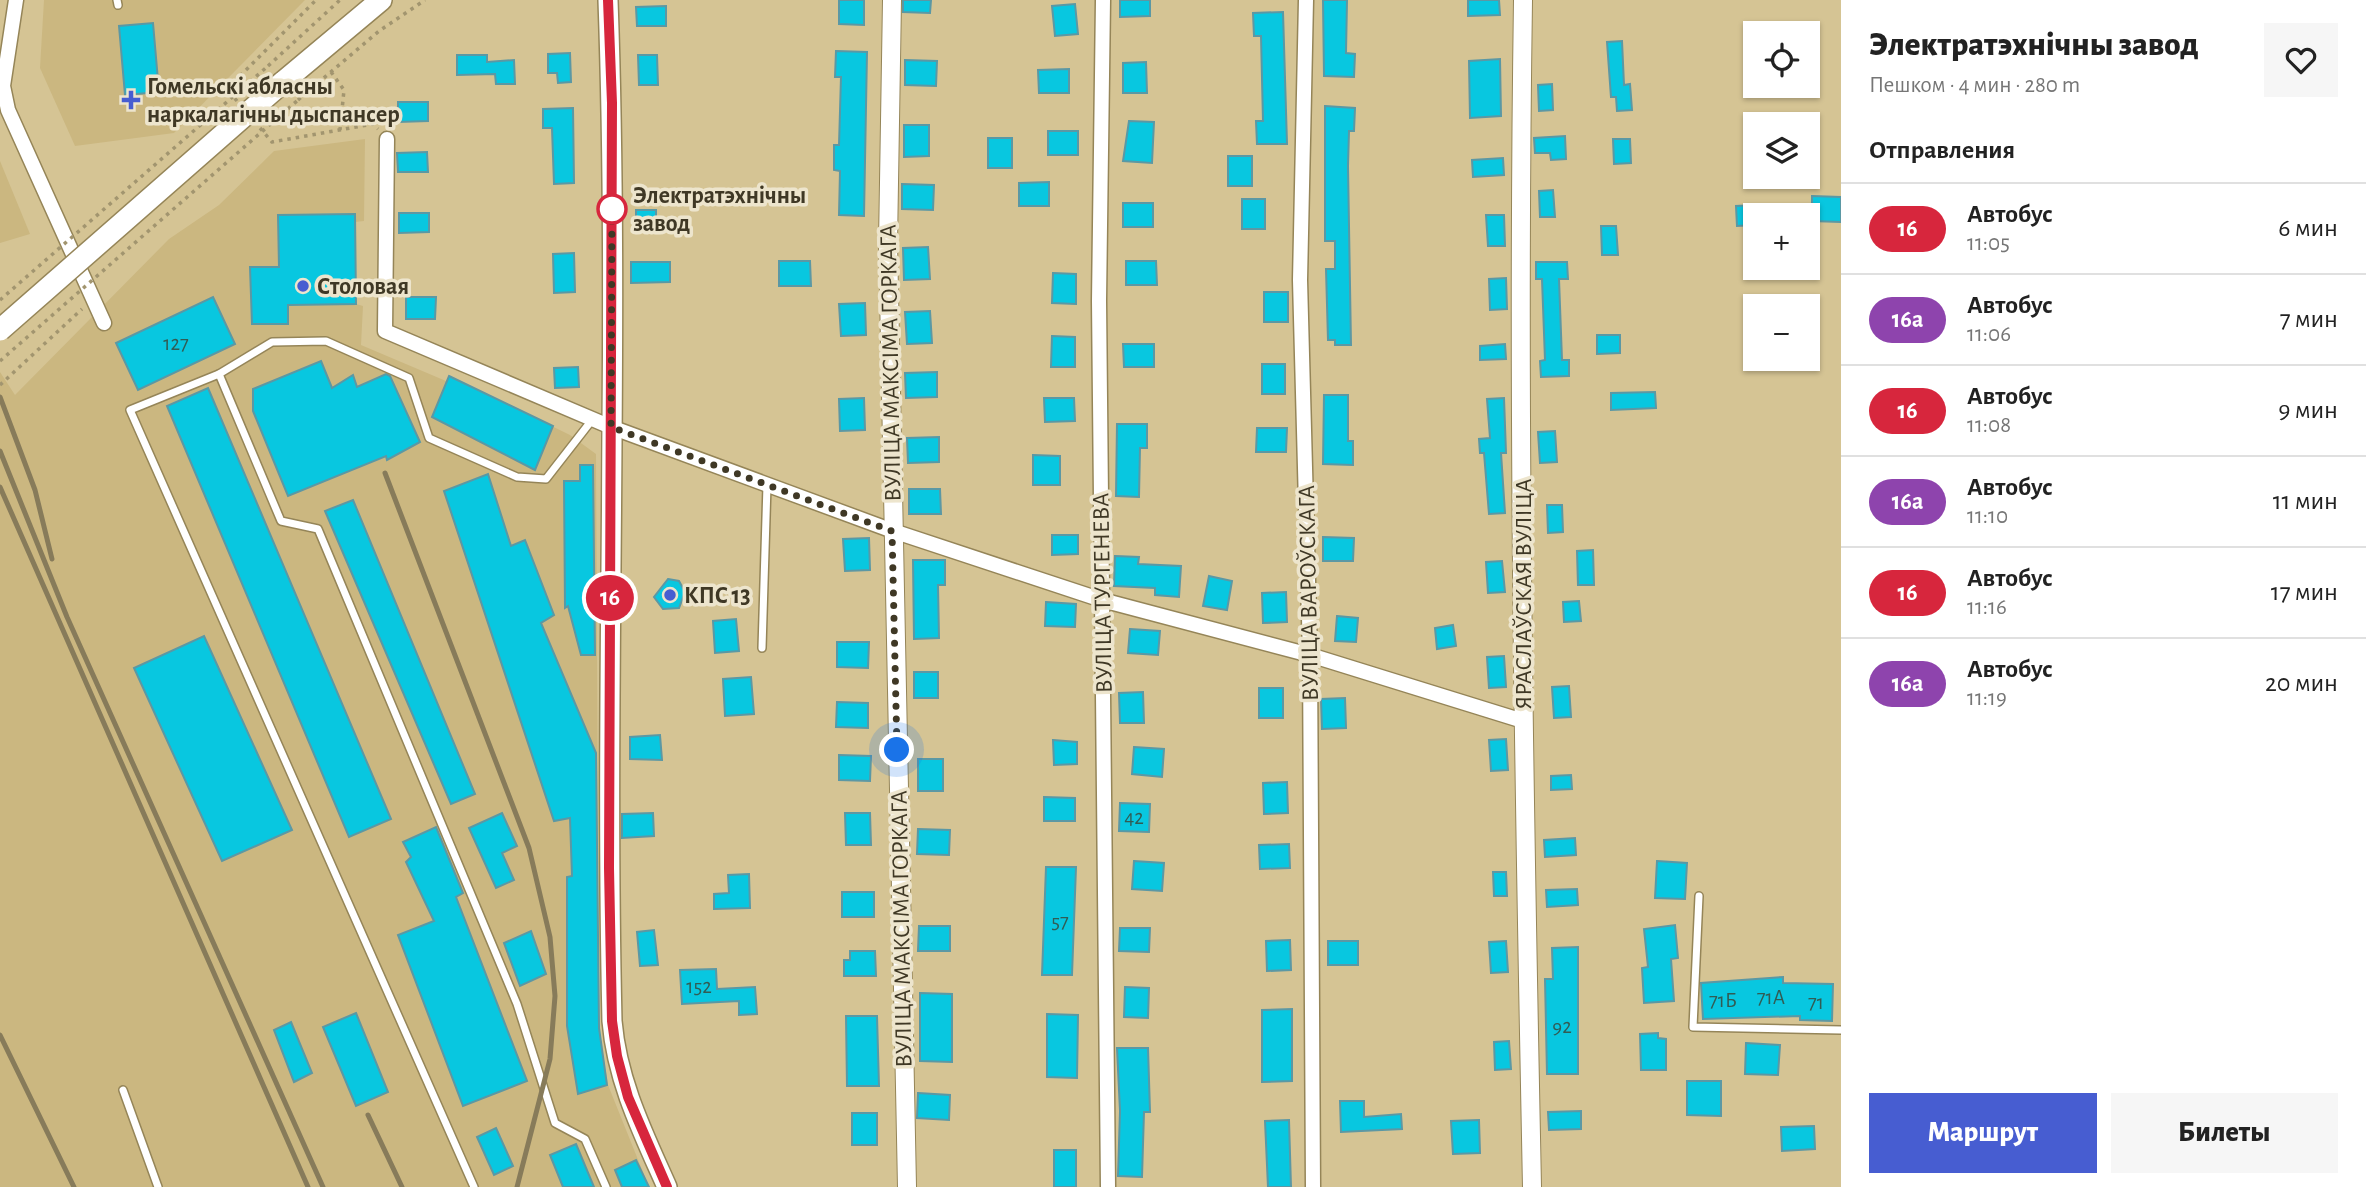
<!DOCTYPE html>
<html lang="ru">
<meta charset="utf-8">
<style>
:root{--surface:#fff;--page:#f6f6f6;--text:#222;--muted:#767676;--line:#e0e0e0;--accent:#475dd1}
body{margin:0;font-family:"Alegreya Sans",sans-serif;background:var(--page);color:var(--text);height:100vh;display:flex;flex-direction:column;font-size:26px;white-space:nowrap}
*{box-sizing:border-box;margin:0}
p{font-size:23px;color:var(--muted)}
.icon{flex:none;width:38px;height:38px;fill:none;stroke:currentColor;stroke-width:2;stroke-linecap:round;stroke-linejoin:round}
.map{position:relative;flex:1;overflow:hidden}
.sheet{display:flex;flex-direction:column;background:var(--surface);width:525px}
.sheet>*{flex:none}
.badge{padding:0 14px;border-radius:23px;font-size:24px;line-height:46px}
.controls{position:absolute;left:1743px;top:21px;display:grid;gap:14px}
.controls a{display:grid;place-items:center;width:77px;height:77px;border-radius:0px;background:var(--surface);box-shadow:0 2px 5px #0004;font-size:35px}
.you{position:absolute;width:35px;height:35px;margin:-18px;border:5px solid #fff;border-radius:50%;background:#1a73e8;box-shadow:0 0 0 10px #1a73e833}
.map>.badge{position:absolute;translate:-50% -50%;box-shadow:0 0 0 4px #fff}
h2{padding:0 28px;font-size:26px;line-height:63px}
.round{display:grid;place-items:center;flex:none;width:74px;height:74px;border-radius:0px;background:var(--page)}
.head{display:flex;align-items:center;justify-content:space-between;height:119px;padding:0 28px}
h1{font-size:33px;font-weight:800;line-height:52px}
.button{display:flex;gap:14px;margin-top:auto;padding:14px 28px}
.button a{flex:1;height:80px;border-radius:0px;background:var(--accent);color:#fff;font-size:28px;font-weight:800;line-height:80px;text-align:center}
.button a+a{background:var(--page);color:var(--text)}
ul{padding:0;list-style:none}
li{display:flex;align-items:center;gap:21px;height:91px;padding:0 28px;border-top:2px solid var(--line)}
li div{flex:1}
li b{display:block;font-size:26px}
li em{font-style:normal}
li .badge{min-width:77px;font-weight:700;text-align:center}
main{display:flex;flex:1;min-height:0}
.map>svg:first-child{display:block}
.built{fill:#cbb780}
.building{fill:#08c7e0;stroke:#5b98a4;stroke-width:2}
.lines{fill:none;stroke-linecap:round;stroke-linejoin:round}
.service-casing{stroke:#958558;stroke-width:10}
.minor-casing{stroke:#958558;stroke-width:17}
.tertiary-casing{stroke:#958558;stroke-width:20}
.secondary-casing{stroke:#958558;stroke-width:22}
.primary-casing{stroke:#958558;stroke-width:24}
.path{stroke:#a2956f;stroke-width:3.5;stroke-dasharray:3.5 5;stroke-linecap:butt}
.service{stroke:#fff;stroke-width:7}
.minor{stroke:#fff;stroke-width:14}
.tertiary{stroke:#fff;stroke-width:18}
.secondary{stroke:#fff;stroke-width:19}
.primary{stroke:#fff;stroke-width:21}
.rail{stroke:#877b5a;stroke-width:5}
.primary-bridge-casing{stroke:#958558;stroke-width:24;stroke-linecap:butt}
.path-bridge{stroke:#a2956f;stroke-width:3.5;stroke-dasharray:3.5 5;stroke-linecap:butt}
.primary-bridge{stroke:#fff;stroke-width:21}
.line-casing{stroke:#fff;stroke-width:16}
.line{stroke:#d7263d;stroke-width:10}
.walk{stroke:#3f3825;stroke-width:7;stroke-dasharray:0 12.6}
.poi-dot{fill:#475dd1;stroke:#ede5cd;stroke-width:2.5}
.stop-dot{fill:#fff;stroke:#d7263d;stroke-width:3.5}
.labels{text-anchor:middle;stroke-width:7;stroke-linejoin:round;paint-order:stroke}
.number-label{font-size:21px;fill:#315c54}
.poi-label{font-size:24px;font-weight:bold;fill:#3f3825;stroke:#ede5cd;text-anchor:start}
.stop-label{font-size:24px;font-weight:bold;fill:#3f3825;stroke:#ede5cd;text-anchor:start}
.street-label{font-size:24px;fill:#3f3825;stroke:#ede5cd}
</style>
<main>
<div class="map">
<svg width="1841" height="1187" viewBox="0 0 1841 1187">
<rect width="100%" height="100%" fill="#d5c494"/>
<!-- built -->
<g class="built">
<path d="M44 0H305L174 133 75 146 40 68Z"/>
<path d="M365 139 364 221 355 222 356 304 363 306 361 345 446 381 449 376 570 435 596 454 599 1028 608 1085 649 1187H0V372L15 395 169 239 219 205 274 151Z"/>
<path d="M0 161 30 234 0 243Z"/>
</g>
<!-- building -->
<g class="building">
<path d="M839 0H864V25L839 24Z"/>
<path d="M903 0H931L930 13 903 12Z"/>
<path d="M1120 0H1150V16L1120 17Z"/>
<path d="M1323 0H1347L1346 53 1355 54 1354 77 1324 76Z"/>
<path d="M1468 0H1499L1500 15 1468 16Z"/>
<path d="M1075 4 1078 34 1055 36 1052 6Z"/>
<path d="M666 6V26H637L636 7Z"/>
<path d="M1283 12 1287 144H1257L1256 121H1263L1261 36H1254L1253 13Z"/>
<path d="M153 23 159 92 125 95 119 26Z"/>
<path d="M1622 41 1624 85 1630 84 1632 110 1617 111 1616 97H1611L1607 42Z"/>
<path d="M836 51 867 52 864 216 839 215 840 171 834 170V145H839L841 77H835Z"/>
<path d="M570 53 571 82 558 83 557 73H548V54Z"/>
<path d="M457 55H487V62L514 60 515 84H496L495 74 457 75Z"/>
<path d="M638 55H657L658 85H639Z"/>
<path d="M1500 59 1501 116 1470 118 1469 61Z"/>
<path d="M905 60 937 61 936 86 905 85Z"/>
<path d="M1146 62 1147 93H1123V63Z"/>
<path d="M1069 69V93H1039L1038 70Z"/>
<path d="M1552 84 1553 110 1539 111 1538 85Z"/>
<path d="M398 102H428V121L398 122Z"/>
<path d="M1325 106 1355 108 1354 131H1349L1348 166 1351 345H1335V340H1328L1326 269H1335V241H1325Z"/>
<path d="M573 108 574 183 554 184 552 128H543V109Z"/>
<path d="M1129 121 1154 122 1152 163 1123 161Z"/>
<path d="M904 125H929V156L904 157Z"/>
<rect x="1048" y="131" width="30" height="24"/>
<path d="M1565 136 1566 159 1551 160 1550 153H1535L1534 138Z"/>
<rect x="988" y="138" width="24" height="30"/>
<path d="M1613 139H1630L1631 163 1614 164Z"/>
<path d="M427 152 428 172H398L397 153Z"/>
<rect x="1228" y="156" width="24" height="30"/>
<path d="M1503 158 1504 175 1473 177 1472 160Z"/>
<path d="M1049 182V206H1019V183Z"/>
<path d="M902 184 934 185 933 210 902 209Z"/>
<path d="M1553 190 1555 217H1540L1539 191Z"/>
<path d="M1812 196 1841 197V222L1812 221Z"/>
<rect x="1242" y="199" width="23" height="30"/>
<rect x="1123" y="203" width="30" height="24"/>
<path d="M1755 205V225L1737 226 1736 206Z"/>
<rect x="636" y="210" width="20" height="16"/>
<path d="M399 213H429V232L399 233Z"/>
<path d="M355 214 356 304 288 305V324H252L250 267H279L278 215Z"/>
<path d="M1486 215H1504L1505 246H1488Z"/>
<path d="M1601 226H1616L1618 255H1602Z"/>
<path d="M928 247 930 279 904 280 903 248Z"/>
<path d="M574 253 575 292 554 293 553 254Z"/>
<path d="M779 261H810L811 286H779Z"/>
<path d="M1126 261H1156L1157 285H1126Z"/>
<path d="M631 262H670V282L631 283Z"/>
<path d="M1536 262H1567L1568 279H1559L1562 360H1569V376L1541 377 1540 361 1545 360 1542 279H1536Z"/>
<path d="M1053 273 1076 274V304L1052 303Z"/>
<path d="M1506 278 1507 309 1490 310 1489 279Z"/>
<rect x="1264" y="292" width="24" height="30"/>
<path d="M213 297 235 344 138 390 116 343Z"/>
<path d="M406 297H436L435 319H406Z"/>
<path d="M865 303 866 335 841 336 839 304Z"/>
<path d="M930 311 932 343 907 344 905 312Z"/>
<path d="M1597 335H1620V353L1597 354Z"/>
<path d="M1052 336 1075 337V367H1051Z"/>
<path d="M1123 344H1154V367H1124Z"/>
<path d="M1505 344 1506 359 1480 360V346Z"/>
<path d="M321 361 332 388 353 375 357 387 386 374 390 376 420 442 387 460 386 456 288 496 253 411V389Z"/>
<rect x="1262" y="364" width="23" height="30"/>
<path d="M578 367 579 387 555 388 554 368Z"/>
<path d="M937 372V397L906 398 905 373Z"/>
<path d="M449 376 553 426 535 470 432 417Z"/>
<path d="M208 388 391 819 349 837 167 406Z"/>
<path d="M1655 392 1656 408 1611 410V393Z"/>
<path d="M1324 395H1348V441H1353V465L1323 464Z"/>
<path d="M864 398 865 430 840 431 839 399Z"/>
<path d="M1044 398H1074L1075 421 1045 422Z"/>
<path d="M1504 398 1506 453H1501L1505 513 1489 514 1484 453H1480L1479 439 1490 438 1487 399Z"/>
<path d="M1117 424H1147V448H1140L1139 497 1116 496Z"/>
<path d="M1257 428H1287L1286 452H1256Z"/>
<path d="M1555 431 1557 462 1540 463 1538 432Z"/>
<path d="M939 437V462L908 463 907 438Z"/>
<path d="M1033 455 1060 456V485H1033Z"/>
<path d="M580 465H593L595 655H581L568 606 565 608 564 481H580Z"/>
<path d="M488 474 511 546 525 540 554 615 541 623 596 753 599 1028 607 1085 578 1094 567 1026V877L572 876 570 818 554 821 444 491Z"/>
<path d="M909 489H940L941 514H909Z"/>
<path d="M353 500 475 794 451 804 325 511Z"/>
<path d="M1547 505H1562L1563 532 1548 533Z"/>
<path d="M1052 535H1078V554L1052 555Z"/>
<path d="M1323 537 1354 538 1353 561H1323Z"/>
<path d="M869 538 870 570 845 571 843 539Z"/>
<path d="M1593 550 1594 585H1578L1577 551Z"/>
<path d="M1115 556 1139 557 1138 564 1181 566 1179 597 1155 595V588L1114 586Z"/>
<path d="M913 560H945V585H938L939 638 914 639Z"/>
<path d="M1502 561 1505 592 1488 593 1486 562Z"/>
<path d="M1209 576 1232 581 1227 610 1203 606Z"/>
<path d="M668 579 679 581 685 592 679 608 663 609 654 597Z"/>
<path d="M1286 592 1287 622 1263 623 1262 593Z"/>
<path d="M1579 601 1581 621 1564 622 1563 602Z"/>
<path d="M1046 602 1076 604 1075 627 1045 626Z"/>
<path d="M1337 616 1358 618 1356 642 1335 641Z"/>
<path d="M736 619 739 651 715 653 713 621Z"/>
<path d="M1453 625 1456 646 1437 649 1435 628Z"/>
<path d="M1130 629 1160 631 1158 655 1128 653Z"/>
<path d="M204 636 292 830 222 861 134 668Z"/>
<path d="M837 642H869L868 668 837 667Z"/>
<path d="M1504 656 1506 687 1489 688 1487 657Z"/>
<rect x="914" y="672" width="24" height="26"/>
<path d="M751 677 754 714 725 716 723 679Z"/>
<path d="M1569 686 1571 717 1554 718 1552 687Z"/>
<rect x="1259" y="688" width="24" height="30"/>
<path d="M1143 692 1144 723H1120L1119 693Z"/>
<path d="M1345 698 1346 728 1322 729 1321 699Z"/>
<path d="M837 702 868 703V728L836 727Z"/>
<path d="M660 735 662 760 630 759V737Z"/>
<path d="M1506 739 1508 770 1491 771 1489 740Z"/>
<path d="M1053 740 1077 742V764L1054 765Z"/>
<path d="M1134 747 1164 749 1162 777 1132 774Z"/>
<path d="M839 755 871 756 870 781 839 780Z"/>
<rect x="918" y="759" width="25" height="32"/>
<path d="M1571 775 1572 789 1551 790V776Z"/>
<path d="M1287 782 1288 813 1264 814 1263 783Z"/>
<path d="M1044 797 1075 798V821H1044Z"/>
<path d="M1120 803 1150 804 1149 832 1119 831Z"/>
<path d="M502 813 517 846 502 853 514 880 496 888 469 828Z"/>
<path d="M653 813 654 836 622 838V814Z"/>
<path d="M845 813H870L871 845H846Z"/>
<path d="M436 827 463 893 456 897 527 1081 463 1106 398 935 434 921 406 862 411 857 403 842Z"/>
<path d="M918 829 950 830 949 855 917 854Z"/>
<path d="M1575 838 1576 855 1545 857 1544 840Z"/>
<path d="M1289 844 1290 868 1260 869 1259 845Z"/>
<path d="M1134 861 1164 863 1162 891 1132 889Z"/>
<path d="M1657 861 1687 863 1685 899 1655 898Z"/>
<path d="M1046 867H1076L1072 975H1042Z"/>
<path d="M1493 872H1506L1507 896H1494Z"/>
<path d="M749 874 750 908 714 909V894L729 893 728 875Z"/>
<path d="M1577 889 1578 905 1547 907 1546 890Z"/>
<rect x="842" y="892" width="32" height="25"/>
<path d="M1675 925 1678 958 1671 959 1674 1001 1644 1003 1642 968 1648 967 1644 929Z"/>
<path d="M919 926H950V951H918Z"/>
<path d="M1120 928H1150L1149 952 1119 951Z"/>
<path d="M654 930 658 965 640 966 637 932Z"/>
<path d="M531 931 546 974 520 986 504 943Z"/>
<path d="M1290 940 1291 970 1267 971 1266 941Z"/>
<rect x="1328" y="941" width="30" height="24"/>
<path d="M1506 941 1508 972 1491 973 1489 942Z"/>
<path d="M1578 947V1074H1547L1545 979H1553L1552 948Z"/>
<path d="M850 951H875L876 976H844V960H850Z"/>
<path d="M716 969 717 989 755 987 757 1014 739 1015V1001L682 1004 680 970Z"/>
<path d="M1783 977V983L1833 984 1832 1021 1800 1020V1016L1703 1019 1701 983Z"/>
<path d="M1125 987 1149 988 1148 1018 1124 1017Z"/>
<path d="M920 993 952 994V1062L920 1061Z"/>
<path d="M1292 1009V1081L1262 1082V1010Z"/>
<path d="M356 1013 388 1092 356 1106 323 1027Z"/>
<path d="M1047 1014 1078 1015 1077 1078 1047 1077Z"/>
<path d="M846 1016H877L879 1086H847Z"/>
<path d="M291 1022 312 1073 294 1082 274 1030Z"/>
<path d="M1658 1033V1038L1666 1039V1070H1641L1640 1034Z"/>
<path d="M1509 1041 1511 1069 1495 1070 1494 1042Z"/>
<path d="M1746 1043 1780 1045 1778 1075 1745 1074Z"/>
<path d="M1117 1048H1148L1150 1112H1144L1142 1177 1118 1176 1120 1111Z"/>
<path d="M1687 1081H1721V1116L1687 1115Z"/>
<path d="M918 1093 950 1095 949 1120 917 1118Z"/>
<path d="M1340 1101H1364V1117L1401 1114 1402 1129 1341 1132Z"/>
<path d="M1581 1111V1129L1549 1130 1548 1112Z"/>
<rect x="852" y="1113" width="25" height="32"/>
<path d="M1289 1120 1291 1187H1268L1265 1121Z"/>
<path d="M1479 1120 1480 1153 1453 1154 1451 1121Z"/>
<path d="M1814 1126 1815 1149 1782 1151 1781 1127Z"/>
<path d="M496 1128 513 1166 494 1175 477 1137Z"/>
<path d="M576 1144 594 1187H563L550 1155Z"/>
<rect x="1054" y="1150" width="22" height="37"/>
<path d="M636 1160 649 1187H622L615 1170Z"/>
</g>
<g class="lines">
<defs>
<g id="service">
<path d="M117 0 118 5"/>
<path d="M219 374 130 410 474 1187"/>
<path d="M592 420 546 479 517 477 429 438 409 378 326 341 272 342 219 374 281 521 318 529 517 1004 555 1123 585 1139 606 1187"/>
<path d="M762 648 767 485"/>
<path d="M1699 896 1693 1027 1841 1030"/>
<path d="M123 1090 158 1187"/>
</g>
<g id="minor">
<path d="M16 0 3 86 8 110 104 323"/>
<path d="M1103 0 1099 301 1108 1187"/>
<path d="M1306 0 1300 280 1310 655 1313 1187"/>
<path d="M387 139 385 331 611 427 893 531 1102 600 1310 655 1523 721"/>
</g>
<g id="tertiary">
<path d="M892 0 888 243 907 1187"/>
<path d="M1523 0C1517 396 1524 791 1532 1187"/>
</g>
<path id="secondary" d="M608 0C620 340 604 681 612 1021 617 1081 643 1133 667 1187"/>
<path id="primary" d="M283 82 381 0"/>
</defs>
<!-- service casing -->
<use href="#service" class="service-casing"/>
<!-- minor casing -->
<use href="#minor" class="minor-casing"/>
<!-- tertiary casing -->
<use href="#tertiary" class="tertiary-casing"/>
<!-- secondary casing -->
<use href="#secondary" class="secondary-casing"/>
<!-- primary casing -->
<use href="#primary" class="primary-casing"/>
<!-- path -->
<g class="path">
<path d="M268 66 340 0"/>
<path d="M331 72 344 90 340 130"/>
<path d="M298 100 379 31 425 0"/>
<path d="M237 101 227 89 316 0"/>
<path d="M260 128 272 142 373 124 378 129"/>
<path d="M0 385 82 309"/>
</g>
<!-- service -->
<use href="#service" class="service"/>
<!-- minor -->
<use href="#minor" class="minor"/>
<!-- tertiary -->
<use href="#tertiary" class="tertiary"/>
<!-- secondary -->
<use href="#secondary" class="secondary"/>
<!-- primary -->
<use href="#primary" class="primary"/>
<!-- rail -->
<g class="rail">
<path d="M0 397 35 490 52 559"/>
<path d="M0 451 67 617 323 1187"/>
<path d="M385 473 529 848 550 937 555 996 550 1059 517 1187"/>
<path d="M0 487 308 1187"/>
<path d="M0 1035 74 1187"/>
<path d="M368 1115 402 1187"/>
</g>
<defs>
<path id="primary-bridge" d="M0 330 283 82"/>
</defs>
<!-- primary-bridge casing -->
<use href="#primary-bridge" class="primary-bridge-casing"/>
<!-- path-bridge -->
<g class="path-bridge">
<path d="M0 300 268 66"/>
<path d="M0 361 298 100"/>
</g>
<!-- primary-bridge -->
<use href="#primary-bridge" class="primary-bridge"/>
</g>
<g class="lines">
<defs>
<path id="line" d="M608 0 612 103 609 868 612 1021 617 1056 628 1097 667 1187"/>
</defs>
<!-- line casing -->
<use href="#line" class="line-casing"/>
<!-- line -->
<use href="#line" class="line"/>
<!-- walk -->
<path class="walk" d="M612 209 611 427 892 531 897 750"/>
</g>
<!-- markers -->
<g class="poi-dot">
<path d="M127.5 89.5h7v7h7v7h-7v7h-7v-7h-7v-7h7z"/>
<circle cx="303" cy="286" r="7"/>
<circle cx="670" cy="595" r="7"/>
</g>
<circle class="stop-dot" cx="612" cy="209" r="14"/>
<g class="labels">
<!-- number labels -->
<g class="number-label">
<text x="176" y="350">127</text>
<text x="1134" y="824">42</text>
<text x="1060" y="928">57</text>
<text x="699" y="993">152</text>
<text x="1771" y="1004">71А</text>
<text x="1723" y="1007">71Б</text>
<text x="1816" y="1009">71</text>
<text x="1562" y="1033">92</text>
</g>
<!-- poi labels -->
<g class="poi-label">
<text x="147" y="94">Гомельскі абласны<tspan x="147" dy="28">наркалагічны дыспансер</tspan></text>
<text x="317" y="294">Столовая</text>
<text x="684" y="603">КПС 13</text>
</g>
<!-- stop labels -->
<g class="stop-label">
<text x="633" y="203">Электратэхнічны<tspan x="633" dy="28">завод</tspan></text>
</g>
<!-- street labels -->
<g class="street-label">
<text transform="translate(890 363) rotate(-91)" y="8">ВУЛІЦА МАКСІМА ГОРКАГА</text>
<text transform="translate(1102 593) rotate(-91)" y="8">ВУЛІЦА ТУРГЕНЕВА</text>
<text transform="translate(1308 593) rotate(-91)" y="8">ВУЛІЦА ВАРОЎСКАГА</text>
<text transform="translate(1523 594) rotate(-90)" y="8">ЯРАСЛАЎСКАЯ ВУЛІЦА</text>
<text transform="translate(901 929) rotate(-91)" y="8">ВУЛІЦА МАКСІМА ГОРКАГА</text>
</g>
</g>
</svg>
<div class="controls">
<a><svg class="icon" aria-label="locate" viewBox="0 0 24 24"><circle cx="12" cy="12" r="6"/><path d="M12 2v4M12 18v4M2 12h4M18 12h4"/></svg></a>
<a><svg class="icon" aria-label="layers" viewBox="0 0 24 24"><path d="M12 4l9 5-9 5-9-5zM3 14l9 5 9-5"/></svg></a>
<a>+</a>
<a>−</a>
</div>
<div class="you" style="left:897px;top:750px"></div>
<b class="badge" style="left:610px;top:598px;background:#d7263d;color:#fff">16</b>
</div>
<section class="sheet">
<div class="head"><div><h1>Электратэхнічны завод</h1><p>Пешком · 4 мин · 280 m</p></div><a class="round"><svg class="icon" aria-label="heart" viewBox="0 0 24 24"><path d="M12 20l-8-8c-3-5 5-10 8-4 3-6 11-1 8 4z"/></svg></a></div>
<h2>Отправления</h2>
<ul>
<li><span class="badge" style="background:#d7263d;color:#fff">16</span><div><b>Автобус</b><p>11:05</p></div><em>6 мин</em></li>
<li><span class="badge" style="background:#8e44ad;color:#fff">16а</span><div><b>Автобус</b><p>11:06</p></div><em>7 мин</em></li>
<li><span class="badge" style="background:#d7263d;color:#fff">16</span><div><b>Автобус</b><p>11:08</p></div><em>9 мин</em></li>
<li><span class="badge" style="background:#8e44ad;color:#fff">16а</span><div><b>Автобус</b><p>11:10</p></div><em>11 мин</em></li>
<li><span class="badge" style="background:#d7263d;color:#fff">16</span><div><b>Автобус</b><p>11:16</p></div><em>17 мин</em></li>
<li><span class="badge" style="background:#8e44ad;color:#fff">16а</span><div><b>Автобус</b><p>11:19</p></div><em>20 мин</em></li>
</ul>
<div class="button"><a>Маршрут</a><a>Билеты</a></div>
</section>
</main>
